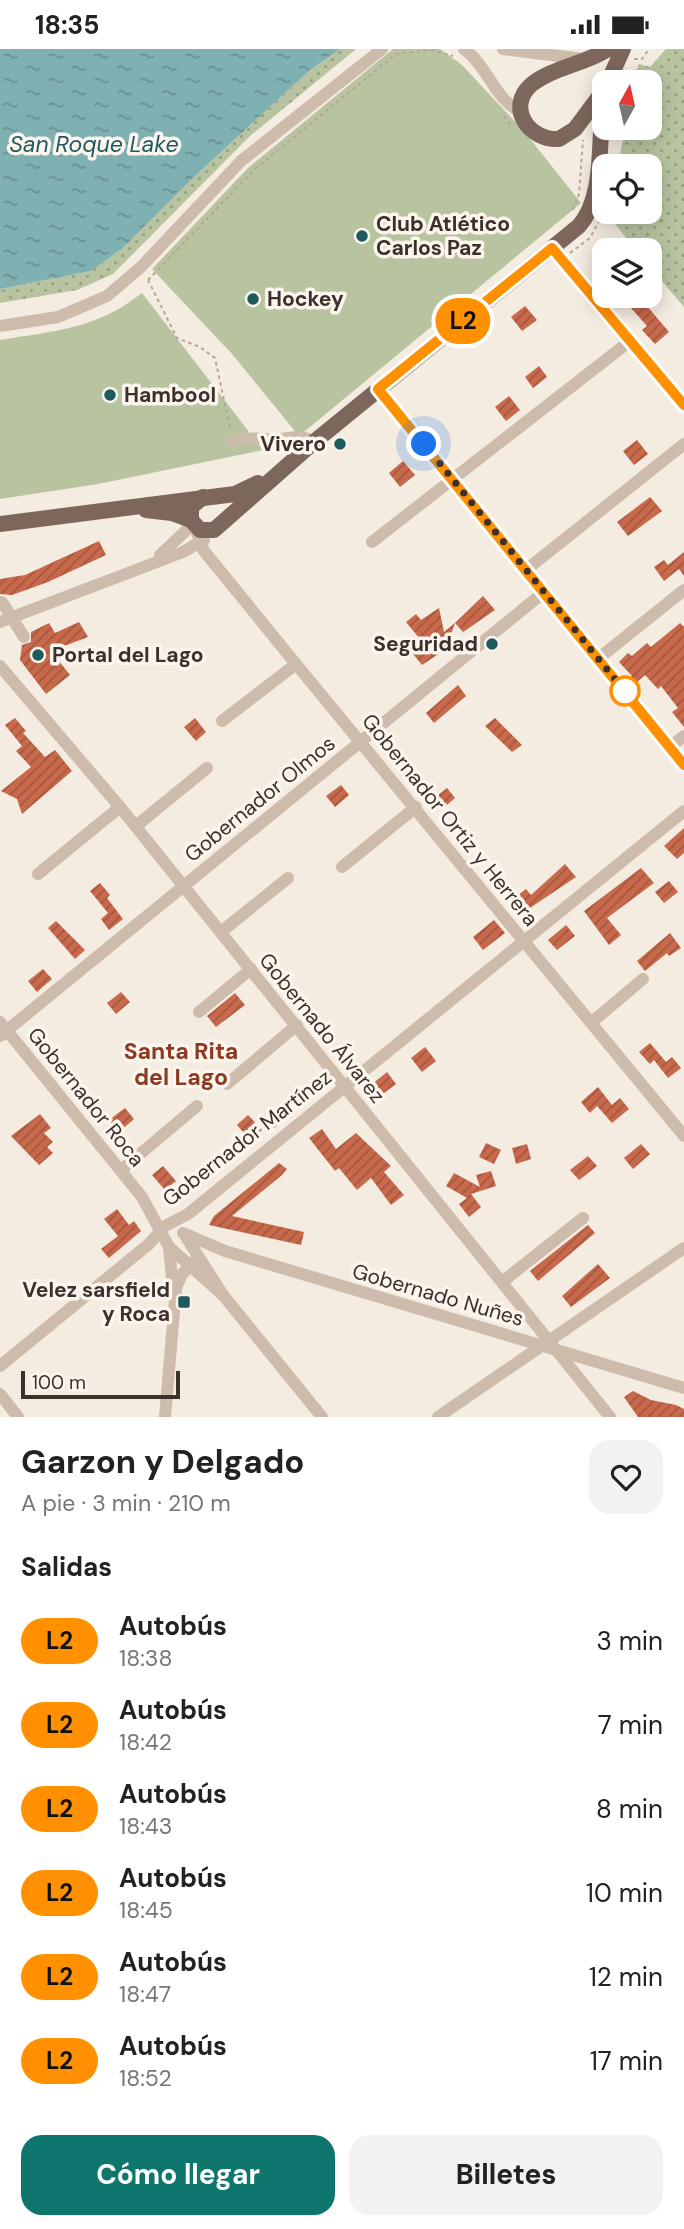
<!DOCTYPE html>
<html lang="es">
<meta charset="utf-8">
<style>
:root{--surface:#fff;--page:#f2f2f2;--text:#222;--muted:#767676;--accent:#0f766e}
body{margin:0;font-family:"DM Sans",sans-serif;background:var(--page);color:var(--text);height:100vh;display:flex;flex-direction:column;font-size:26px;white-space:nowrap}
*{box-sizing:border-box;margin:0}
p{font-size:23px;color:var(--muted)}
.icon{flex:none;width:38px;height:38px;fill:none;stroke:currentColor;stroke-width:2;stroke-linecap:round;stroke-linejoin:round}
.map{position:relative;height:1368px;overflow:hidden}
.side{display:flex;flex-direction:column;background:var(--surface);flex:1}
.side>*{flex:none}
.badge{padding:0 14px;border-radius:23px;font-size:24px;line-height:46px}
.needle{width:46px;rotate:8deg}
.fabs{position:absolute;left:592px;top:21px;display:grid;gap:14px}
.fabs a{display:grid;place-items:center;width:70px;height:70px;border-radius:14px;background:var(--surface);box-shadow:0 4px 18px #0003;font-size:35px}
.scale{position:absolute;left:21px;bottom:18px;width:159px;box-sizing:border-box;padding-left:7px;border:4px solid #3b302b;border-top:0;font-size:19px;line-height:24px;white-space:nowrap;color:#3b302b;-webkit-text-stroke:5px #fbf5ee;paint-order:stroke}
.you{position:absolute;width:35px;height:35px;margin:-18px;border:5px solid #fff;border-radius:50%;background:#1a73e8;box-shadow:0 0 0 10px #1a73e833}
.map>.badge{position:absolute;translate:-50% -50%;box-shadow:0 0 0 4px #fff}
h2{padding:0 21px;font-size:26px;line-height:63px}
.round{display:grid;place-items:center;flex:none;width:74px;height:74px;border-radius:21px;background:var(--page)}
.summary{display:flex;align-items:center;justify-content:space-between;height:119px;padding:0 21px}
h1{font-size:33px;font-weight:700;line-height:52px}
.action{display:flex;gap:14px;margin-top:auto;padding:14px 21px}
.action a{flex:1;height:80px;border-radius:21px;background:var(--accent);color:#fff;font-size:28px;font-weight:700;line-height:80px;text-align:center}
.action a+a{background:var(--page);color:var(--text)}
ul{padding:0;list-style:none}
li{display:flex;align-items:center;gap:21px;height:84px;padding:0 21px}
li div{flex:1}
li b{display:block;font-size:26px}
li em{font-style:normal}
li .badge{min-width:77px;font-weight:700;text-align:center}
.status{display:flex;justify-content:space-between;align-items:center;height:49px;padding:0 35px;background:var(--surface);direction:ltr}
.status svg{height:19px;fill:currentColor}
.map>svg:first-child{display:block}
.green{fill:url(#green-dots)}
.pitch{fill:#b8c4a0}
.water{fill:url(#water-ripples)}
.building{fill:url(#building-hatch)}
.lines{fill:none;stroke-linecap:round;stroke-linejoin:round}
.path{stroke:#b9a596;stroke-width:2;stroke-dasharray:3.5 3.5;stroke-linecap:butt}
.minor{stroke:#cdbbac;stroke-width:12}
.major{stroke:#7d675c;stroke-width:16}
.minor-bridge{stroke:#cdbbac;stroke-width:12}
.line-casing{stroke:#fff;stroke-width:16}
.line{stroke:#ff9000;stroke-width:10}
.walk{stroke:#3b302b;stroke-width:7;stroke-dasharray:0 12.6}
.poi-dot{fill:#1f5a5e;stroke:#fbf5ee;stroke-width:2.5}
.stop-dot{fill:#fff;stroke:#ff9000;stroke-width:3.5}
.labels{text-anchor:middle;stroke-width:7;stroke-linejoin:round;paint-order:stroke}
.poi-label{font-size:21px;font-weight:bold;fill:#3b302b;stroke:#fbf5ee;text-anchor:start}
.street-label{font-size:21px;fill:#3b302b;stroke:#fbf5ee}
.water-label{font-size:23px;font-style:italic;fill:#1f5a5e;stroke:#fbf5ee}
.neighbourhood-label{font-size:23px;font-weight:bold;fill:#8c3b22;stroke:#fbf5ee}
</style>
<div class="status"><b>18:35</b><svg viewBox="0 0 49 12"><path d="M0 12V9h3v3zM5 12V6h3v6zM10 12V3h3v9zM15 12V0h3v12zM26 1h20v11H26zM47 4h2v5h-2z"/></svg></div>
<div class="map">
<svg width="684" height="1368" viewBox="0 0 684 1368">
<defs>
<pattern id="green-dots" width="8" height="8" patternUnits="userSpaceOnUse" patternTransform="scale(1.75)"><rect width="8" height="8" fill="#b8c4a0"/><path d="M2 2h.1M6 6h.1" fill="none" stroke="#97a083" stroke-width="1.8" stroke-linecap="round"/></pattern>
<pattern id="water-ripples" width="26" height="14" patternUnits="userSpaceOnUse" patternTransform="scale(1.75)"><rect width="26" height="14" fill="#7fb0b2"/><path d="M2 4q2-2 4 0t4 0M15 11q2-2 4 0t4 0" fill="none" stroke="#699091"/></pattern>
<pattern id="building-hatch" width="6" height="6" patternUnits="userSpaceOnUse" patternTransform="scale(1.75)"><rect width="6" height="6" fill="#c8694b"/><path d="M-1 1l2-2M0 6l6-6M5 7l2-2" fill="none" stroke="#a4573f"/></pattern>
</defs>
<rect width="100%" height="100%" fill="#f4ebe1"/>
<!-- green -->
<g class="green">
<path d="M340 0H356L250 87 113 225 77 241 0 254V240L91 222 123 199 194 128 310 21Z"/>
<path d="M666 0H684V258L649 217V201H636L610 169 611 163H649V117H618L625 79H649V33H632L639 15 650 18Z"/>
</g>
<!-- pitch -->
<g class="pitch">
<path d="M393 0H440L462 16 523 81 581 154 299 387 232 305 152 220 248 119Z"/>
<path d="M142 244 263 401 98 435 0 450V291C54 282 97 280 142 244Z"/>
</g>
<!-- water -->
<path class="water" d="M0 0H340L310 21 194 128 123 199 91 222 0 240Z"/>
<!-- building -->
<g class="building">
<path d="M641 250 669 283 655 295 642 281 647 277 631 259Z"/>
<path d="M525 257 537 271 522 282 511 268Z"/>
<path d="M539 317 547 328 533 339 525 328Z"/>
<path d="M509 347 520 361 506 372 495 358Z"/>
<path d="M637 391 648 405 634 416 623 402Z"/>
<path d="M403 412 415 426 400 438 389 424Z"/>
<path d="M650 448 662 462 628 487 617 473Z"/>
<path d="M99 492 106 506 48 533 12 546 0 545V530L25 526Z"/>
<path d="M684 503V527L679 520 664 532 654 518 664 511 668 516Z"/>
<path d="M483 547 495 561 463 583 455 574Z"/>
<path d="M439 559 444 583 455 574 446 600 422 616 413 605 425 596 406 573 416 565 421 571Z"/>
<path d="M79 573 88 588 51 602 70 626 46 645 20 611 22 596 31 593V583L49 574 55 584Z"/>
<path d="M680 574 684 578V678L672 663 678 659 661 637 658 640 645 626 635 635 629 629 632 627 619 613 628 604 632 607 647 594 651 598Z"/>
<path d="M458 636 466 647 434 674 426 664Z"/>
<path d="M15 669 26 682 23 684 45 708 55 701 72 722 22 765 17 750 1 742 31 718 16 702 22 697 5 676Z"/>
<path d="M195 669 206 683 196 692 184 678Z"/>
<path d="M495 669 522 696 512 703 485 677Z"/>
<path d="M341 736 349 746 335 758 326 747Z"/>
<path d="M447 739 455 749 441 761 433 750Z"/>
<path d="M684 779V804L677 810 664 797Z"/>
<path d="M565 815 576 828 527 861 516 848 526 840 531 846Z"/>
<path d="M641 819 654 834 607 869 621 886 609 896 584 862Z"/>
<path d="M669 832 678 843 664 854 655 843Z"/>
<path d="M100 834 110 846 107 849 123 870 109 881 101 870 108 864 90 842Z"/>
<path d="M494 871 505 884 483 901 473 888Z"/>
<path d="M56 872 85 901 75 910 48 879Z"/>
<path d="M566 876 575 887 557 901 548 891Z"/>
<path d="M670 884 681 899 669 907 667 904 645 922 637 912Z"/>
<path d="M43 920 52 930 37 943 28 932Z"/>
<path d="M121 943 130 953 116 965 107 954Z"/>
<path d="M235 944 245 956 216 978 207 967Z"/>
<path d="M650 994 666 1013 672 1008 681 1019 668 1029 654 1011 650 1015 639 1003Z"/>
<path d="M425 998 436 1012 422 1023 411 1009Z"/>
<path d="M387 1023 396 1035 380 1047 371 1036Z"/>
<path d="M598 1038 612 1056 620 1049 629 1060 612 1074 597 1057 590 1064 581 1053Z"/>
<path d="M280 1056 289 1067 274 1079 265 1069Z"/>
<path d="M125 1059 134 1070 119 1083 109 1071Z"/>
<path d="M40 1065 51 1079 44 1084 53 1093 47 1098 53 1104 39 1116 11 1087Z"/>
<path d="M248 1066 262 1081 250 1091 237 1076Z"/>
<path d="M322 1080 336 1100 356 1084 391 1117 384 1123 404 1146 391 1156 371 1129 357 1141 339 1119 335 1122 309 1089Z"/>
<path d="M486 1094 501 1101 494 1115 479 1108Z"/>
<path d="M527 1095 531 1110 516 1115 512 1099Z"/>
<path d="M641 1095 650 1105 633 1120 624 1109Z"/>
<path d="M588 1107 597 1117 579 1131 570 1121Z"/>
<path d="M279 1114 287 1120 282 1126 232 1167 304 1183 301 1196 209 1176 214 1167Z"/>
<path d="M163 1117 176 1132 165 1141 152 1126Z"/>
<path d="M491 1122 496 1137 471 1145 481 1158 469 1168 459 1155 467 1149 446 1137 454 1124 480 1138 476 1126Z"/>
<path d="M117 1160 129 1176 134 1172 141 1182 109 1209 101 1200 118 1187 104 1170Z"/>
<path d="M588 1176 595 1184 538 1232 530 1222Z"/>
<path d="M598 1215 610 1229 571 1258 562 1247Z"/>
<path d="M633 1342 651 1351 676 1356 684 1360V1368H638L624 1348Z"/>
</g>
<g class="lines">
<!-- path -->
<g class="path">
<path d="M634 10H642L649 0"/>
<path d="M504 67 511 76"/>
<path d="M615 88 616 79"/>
<path d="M573 161 579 145 583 91"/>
<path d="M570 204 590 189 604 163"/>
<path d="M148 231 255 120 396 5 431 1 453 7"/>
<path d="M148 231 177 289 200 298 215 309 230 379"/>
</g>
<!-- minor -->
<g class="minor">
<path d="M464 0C488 17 494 50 521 63"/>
<path d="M503 0 583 10"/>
<path d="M552 199 684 356"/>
<path d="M0 277 58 268 107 247 141 218 241 112 382 0"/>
<path d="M378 340 684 716"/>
<path d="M232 392C249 388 260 390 277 390 292 390 299 384 314 393"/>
<path d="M194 476 204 502 296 615 684 1087"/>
<path d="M372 493 630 292"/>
<path d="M160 506 193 475"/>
<path d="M526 521 684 395"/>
<path d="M0 573 183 503 204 491"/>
<path d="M599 609 684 541"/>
<path d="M0 617 120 758 610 1368"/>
<path d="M222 672 296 615"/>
<path d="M670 698 684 687"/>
<path d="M136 777 207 719"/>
<path d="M342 818 416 758"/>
<path d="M38 825 120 758"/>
<path d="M221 883 288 829"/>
<path d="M199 963 251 920"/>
<path d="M0 973 142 1148 169 1198 223 1246"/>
<path d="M592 973 643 930"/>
<path d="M0 987 544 543"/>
<path d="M227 1035 297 976"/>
<path d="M121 1121 197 1057"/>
<path d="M183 1184 225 1202 684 1339"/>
<path d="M186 1188 223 1246 322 1368"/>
<path d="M169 1198 173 1240"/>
<path d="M502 1233 583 1169"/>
<path d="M0 1317 149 1195 165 1177 188 1165 684 762"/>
<path d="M0 1345 18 1368"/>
<path d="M165 1368 176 1239 182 1225 195 1212"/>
<path d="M438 1368 684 1199"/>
</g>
<!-- major -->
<g class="major">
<path d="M608 33 623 0"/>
<path d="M604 41 575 80 559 90C529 92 505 58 532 35 554 18 585 15 608 0"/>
<path d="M203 448 191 458V471L200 481H214L314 393 579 177C606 146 597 90 604 52"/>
<path d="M146 461 172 464 191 471"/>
<path d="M0 475 235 445 258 434"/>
</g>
<!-- minor-bridge -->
<path class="minor-bridge" d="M2 553 24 588"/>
</g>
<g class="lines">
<defs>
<path id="line" d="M684 356 552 199 378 340 684 716"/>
</defs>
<!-- line casing -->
<use href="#line" class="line-casing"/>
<!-- line -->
<use href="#line" class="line"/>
<!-- walk -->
<path class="walk" d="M424 395 627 645 625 642"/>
</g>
<!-- markers -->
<g class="poi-dot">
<circle cx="362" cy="187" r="7"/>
<circle cx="253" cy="250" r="7"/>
<circle cx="110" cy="346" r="7"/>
<circle cx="340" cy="395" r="7"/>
<circle cx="492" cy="595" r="7"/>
<circle cx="38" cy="606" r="7"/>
<rect x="177" y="1246" width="14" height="14" rx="3.5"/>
</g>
<circle class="stop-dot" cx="625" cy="642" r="14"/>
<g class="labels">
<!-- poi labels -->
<g class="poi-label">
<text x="376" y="182">Club Atlético<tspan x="376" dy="24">Carlos Paz</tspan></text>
<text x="267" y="257">Hockey</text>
<text x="124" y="353">Hambool</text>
<text x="326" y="402" text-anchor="end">Vivero</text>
<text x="478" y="602" text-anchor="end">Seguridad</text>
<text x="52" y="613">Portal del Lago</text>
<text x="170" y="1248" text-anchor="end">Velez sarsfield<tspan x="170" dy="24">y Roca</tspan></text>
</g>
<!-- street labels -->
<g class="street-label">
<text transform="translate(260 750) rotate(-39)" y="7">Gobernador Olmos</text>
<text transform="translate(450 771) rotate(51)" y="7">Gobernador Ortiz y Herrera</text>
<text transform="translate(322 979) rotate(51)" y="7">Gobernado Álvarez</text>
<text transform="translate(86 1048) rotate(51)" y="7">Gobernador Roca</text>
<text transform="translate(247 1089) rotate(-38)" y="7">Gobernador Martínez</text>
<text transform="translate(438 1246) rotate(16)" y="7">Gobernado Nuñes</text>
</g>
<!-- water labels -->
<g class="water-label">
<text x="94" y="103">San Roque Lake</text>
</g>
<!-- neighbourhood labels -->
<g class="neighbourhood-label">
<text x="181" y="1010">Santa Rita<tspan x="181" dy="26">del Lago</tspan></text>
</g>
</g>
</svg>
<div class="fabs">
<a><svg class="needle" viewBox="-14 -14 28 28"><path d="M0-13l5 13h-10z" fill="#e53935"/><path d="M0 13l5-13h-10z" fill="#767676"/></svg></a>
<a><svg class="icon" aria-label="locate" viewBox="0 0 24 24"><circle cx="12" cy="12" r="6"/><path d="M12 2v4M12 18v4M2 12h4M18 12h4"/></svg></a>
<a><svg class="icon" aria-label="layers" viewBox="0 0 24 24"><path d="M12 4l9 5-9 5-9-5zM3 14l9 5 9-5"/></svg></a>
</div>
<div class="scale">100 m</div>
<div class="you" style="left:424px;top:395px"></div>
<b class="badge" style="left:463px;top:272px;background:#ff9000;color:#111">L2</b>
</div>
<section class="side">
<div class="summary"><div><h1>Garzon y Delgado</h1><p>A pie · 3 min · 210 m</p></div><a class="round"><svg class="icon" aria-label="heart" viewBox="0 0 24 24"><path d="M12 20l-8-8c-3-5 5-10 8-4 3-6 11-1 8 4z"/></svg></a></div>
<h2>Salidas</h2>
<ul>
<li><span class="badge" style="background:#ff9000;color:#111">L2</span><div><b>Autobús</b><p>18:38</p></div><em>3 min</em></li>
<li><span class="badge" style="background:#ff9000;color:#111">L2</span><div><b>Autobús</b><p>18:42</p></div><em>7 min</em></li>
<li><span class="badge" style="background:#ff9000;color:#111">L2</span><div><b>Autobús</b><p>18:43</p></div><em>8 min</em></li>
<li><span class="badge" style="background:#ff9000;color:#111">L2</span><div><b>Autobús</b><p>18:45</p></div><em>10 min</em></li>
<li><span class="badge" style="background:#ff9000;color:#111">L2</span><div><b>Autobús</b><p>18:47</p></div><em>12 min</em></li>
<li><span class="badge" style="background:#ff9000;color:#111">L2</span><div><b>Autobús</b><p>18:52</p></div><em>17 min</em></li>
</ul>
<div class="action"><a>Cómo llegar</a><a>Billetes</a></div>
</section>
